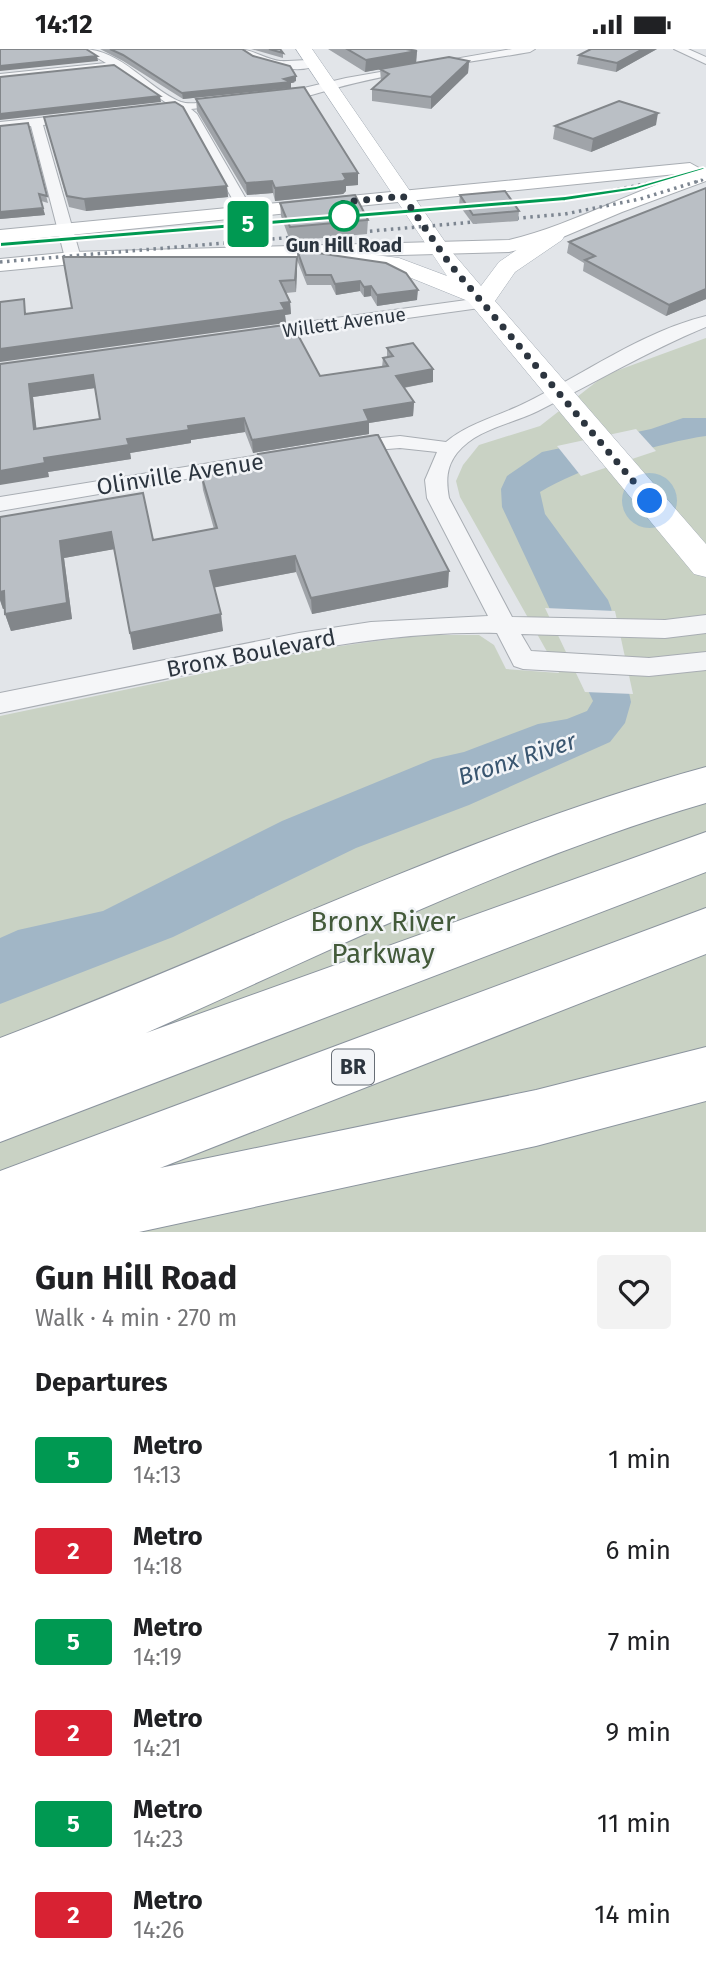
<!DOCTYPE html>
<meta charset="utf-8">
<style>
:root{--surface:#fff;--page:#f2f2f2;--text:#202124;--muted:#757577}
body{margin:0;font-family:"Fira Sans",sans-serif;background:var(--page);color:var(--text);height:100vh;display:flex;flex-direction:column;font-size:26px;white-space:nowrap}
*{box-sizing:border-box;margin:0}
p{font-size:23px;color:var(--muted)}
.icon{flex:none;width:38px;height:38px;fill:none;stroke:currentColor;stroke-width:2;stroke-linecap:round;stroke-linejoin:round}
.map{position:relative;height:1183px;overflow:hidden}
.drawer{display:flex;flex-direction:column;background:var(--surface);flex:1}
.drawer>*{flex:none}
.badge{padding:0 14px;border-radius:5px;font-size:24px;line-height:46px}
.you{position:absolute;width:35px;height:35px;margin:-18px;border:5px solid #fff;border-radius:50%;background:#1a73e8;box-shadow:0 0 0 10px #1a73e833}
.map>.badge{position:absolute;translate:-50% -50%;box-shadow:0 0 0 4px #fff}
h2{padding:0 35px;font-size:26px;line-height:63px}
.round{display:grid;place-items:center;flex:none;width:74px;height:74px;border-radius:7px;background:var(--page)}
.summary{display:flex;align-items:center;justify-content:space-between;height:119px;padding:0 35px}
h1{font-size:33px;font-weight:700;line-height:52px}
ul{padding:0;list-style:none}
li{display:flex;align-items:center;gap:21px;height:91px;padding:0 35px}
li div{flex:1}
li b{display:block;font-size:26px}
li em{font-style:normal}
li .badge{min-width:77px;font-weight:700;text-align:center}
.status{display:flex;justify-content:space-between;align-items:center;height:49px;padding:0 35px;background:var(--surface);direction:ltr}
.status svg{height:19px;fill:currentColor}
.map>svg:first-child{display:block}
.green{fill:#c9d2c4}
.water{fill:#a1b6c6}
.pier{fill:#e2e5e9}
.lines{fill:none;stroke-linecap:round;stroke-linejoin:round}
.street-casing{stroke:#a8adb3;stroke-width:2}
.secondary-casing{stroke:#a8adb3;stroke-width:2}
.primary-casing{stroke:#a3abb4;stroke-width:1}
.highway-casing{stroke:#8b949e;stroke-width:2}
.street{fill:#f5f6f8;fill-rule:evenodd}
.secondary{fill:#fff;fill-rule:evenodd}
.primary{fill:#fff;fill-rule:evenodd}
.highway{fill:#fff;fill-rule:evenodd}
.rail-far1{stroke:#7d8691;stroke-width:2.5;stroke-dasharray:2 3.5;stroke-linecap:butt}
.rail{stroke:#7d8691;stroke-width:3.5;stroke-dasharray:2.5 4.5;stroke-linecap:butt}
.wall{fill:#a0a4a9;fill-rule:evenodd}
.shaded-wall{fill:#82868a}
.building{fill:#babfc5;stroke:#82868a;stroke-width:2;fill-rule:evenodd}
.line{fill:#009952;stroke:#fff;stroke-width:2}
.walk{stroke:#2c353f;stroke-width:7;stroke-dasharray:0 12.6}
.stop-dot{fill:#fff;stroke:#009952;stroke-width:3.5}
.labels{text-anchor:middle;stroke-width:5;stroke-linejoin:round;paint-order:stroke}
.far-stop-label{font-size:19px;font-weight:bold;fill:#2c353f;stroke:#f2f4f7}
.far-street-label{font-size:19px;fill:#2c353f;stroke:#f2f4f7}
.shield{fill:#f2f4f7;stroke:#676e76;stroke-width:2}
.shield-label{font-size:21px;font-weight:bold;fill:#2c353f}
.street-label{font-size:23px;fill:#2c353f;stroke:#f2f4f7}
.water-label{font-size:24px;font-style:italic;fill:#3a5670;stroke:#f2f4f7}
.near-park-label{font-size:28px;fill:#435a3a;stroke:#f2f4f7}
</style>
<div class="status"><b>14:12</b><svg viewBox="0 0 49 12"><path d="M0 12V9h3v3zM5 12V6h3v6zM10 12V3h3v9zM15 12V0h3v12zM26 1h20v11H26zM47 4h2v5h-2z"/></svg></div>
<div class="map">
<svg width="706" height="1183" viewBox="0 0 706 1183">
<rect width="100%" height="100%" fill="#e2e5e9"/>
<!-- green -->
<path class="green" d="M706 289V1183H0V667L319 600 420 586H479L494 596 506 620 559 624 460 448 456 432 463 416 479 396 540 377 605 326Z"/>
<!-- water -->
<path class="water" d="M683 369H706V387C661 393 579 419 540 443L545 465 608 551 611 559 631 653 625 674 610 693 469 756 356 799 173 888 0 955V889L18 881 103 862 282 772 433 710 464 703 538 675 567 670 587 662 593 652 502 458 501 440 507 427 542 403 651 380Z"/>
<!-- pier -->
<g class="pier">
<path d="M636 380 656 402 581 427 557 397Z"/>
<path d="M545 559 615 562 633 645 585 643Z"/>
</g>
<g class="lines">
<defs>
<g id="street">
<path d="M82 0C122 0 148 40 181 53 196 58 218 47 234 50V54L230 56 191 60 197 65 253 162 251 165 246 166 239 162 186 67 178 61 144 64V58L168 55 116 19 0 31V25L106 14Z"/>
<path d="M237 0C253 0 264 10 280 12 292 13 308 8 318 15 299 28 254 14 237 0Z"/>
<path d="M512 0H535L530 3C461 15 389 23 322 43 309 47 281 55 270 47L346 29Z"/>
<path d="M674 0H688L706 8V15Z"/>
<path d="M77 65 83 69 81 72 43 76 81 209 73 214 65 209 31 77 0 81V73Z"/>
<path d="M481 249 487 250 489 254 487 258 263 289 254 284 263 279Z"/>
<path d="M706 267V278C648 302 594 334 538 362 512 375 476 380 457 404 446 418 446 432 449 449L512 568 665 571 706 566V584L665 589 521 585 531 602 649 609 706 603V621L649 627 523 620 514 617 497 584C401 582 307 600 213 620 142 634 71 649 0 664V644L299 584 371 573 488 567 427 449 425 431 437 403 400 399 350 403 343 401 340 397 343 393 400 387 446 393C469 374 496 368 523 355 583 326 641 283 706 267Z"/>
<path d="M290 401 297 403 300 407 297 411 0 462V448Z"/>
</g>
<g id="secondary">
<path d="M690 114 699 119 696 123 0 193V181Z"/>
<path d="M706 120V132L622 163 551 193 509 203 73 215 0 222V210L73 203 509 191C577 175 638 137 706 120Z"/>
</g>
<path id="primary" d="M296 0H312L452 203 481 237 499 213 546 181H562L565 186 562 191 515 223 495 252 706 495V528L694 525 468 252 394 222 303 210 299 205 303 200 311 198 399 209 447 227Z"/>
<g id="highway">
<path d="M706 718V754C512 811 330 902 146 984L706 783V823L0 1093V989C236 900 462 785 706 718Z"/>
<path d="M706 859V905L160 1119 536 1041 706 998V1052L536 1097 139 1183H0V1122Z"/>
</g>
</defs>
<!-- street casing -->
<use href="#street" class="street-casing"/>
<!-- secondary casing -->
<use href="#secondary" class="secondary-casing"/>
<!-- primary casing -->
<use href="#primary" class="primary-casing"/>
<!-- highway casing -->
<use href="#highway" class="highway-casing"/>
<!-- street -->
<use href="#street" class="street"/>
<!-- secondary -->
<use href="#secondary" class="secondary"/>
<!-- primary -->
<use href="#primary" class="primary"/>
<!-- highway -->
<use href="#highway" class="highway"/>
<!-- rail-far1 -->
<g class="rail-far1">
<path d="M656 133 676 129"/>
<path d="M696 133 706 130"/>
</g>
<!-- rail -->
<g class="rail">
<path d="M346 167 584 147 665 131"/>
<path d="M349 184 565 165 640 150 702 131"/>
<path d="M0 195 301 171"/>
<path d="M0 213 307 187"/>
</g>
</g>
<!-- wall -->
<g class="wall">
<path d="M100 0H242L296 32 291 34V39L183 50 123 12Z"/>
<path d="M251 0H280L283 4V9Z"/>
<path d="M328 0H417L411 1 417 2 416 14 469 12 468 24 431 60 372 52V40L381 32 380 20 365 23Z"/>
<path d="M657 0 616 23 577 15 579 6Z"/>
<path d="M196 50 358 124V136L346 137V142L343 145 275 152 273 144 247 146 197 62Z"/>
<path d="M44 68 227 137 228 148 86 162 69 158Z"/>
<path d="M28 74 48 154 41 152 45 166 0 170V77Z"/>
<path d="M656 76 591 103 553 90 555 77Z"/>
<path d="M706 139V250L666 267 583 222 584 214 567 204 569 193Z"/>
<path d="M460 146 519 162 518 172 473 175 459 156Z"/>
<path d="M280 154 368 171 367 185 290 192 281 167Z"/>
<path d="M297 201 417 251 377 257 371 247 364 248 360 242 336 246 331 236H307L297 211Z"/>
<path d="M297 208V221L296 243 286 244 290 253 291 265 285 266 286 274 27 265 72 259Z"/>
<path d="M387 299 433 333 404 339 414 353 413 367 369 374V385L253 404 245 383 191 391V394L130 404 131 410 48 423 49 428 0 315 320 327 382 318 383 309 387 308ZM95 339 100 370 36 380 33 348Z"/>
<path d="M258 405 448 538 312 565 296 523 214 538 223 582 133 601 114 500 64 509 72 570 11 582 5 565V559L3 560 0 551V468L153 491 214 480 203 441 201 425 259 415Z"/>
</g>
<!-- shaded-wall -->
<g class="shaded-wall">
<path d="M643 0H657L616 23 617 14Z"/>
<path d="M417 2 416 14 365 23 366 11Z"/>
<path d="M97 7 98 12 0 22V17Z"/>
<path d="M469 12 468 24 431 60V48Z"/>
<path d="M296 27V32L291 34V39L183 50 182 44 284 30Z"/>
<path d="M160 47 161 53 0 71V65Z"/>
<path d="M658 64 656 76 591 103 593 90Z"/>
<path d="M358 124V136L346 137V142L343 145 275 152V139L343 125Z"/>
<path d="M272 132 273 144 247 146 246 134Z"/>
<path d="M227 137 228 148 86 162 84 150Z"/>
<path d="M43 159 45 166 0 170V163Z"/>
<path d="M297 208V221L296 243 295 231Z"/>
<path d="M360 232V242L336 246 335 235Z"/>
<path d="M371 237V247L364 248V238Z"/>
<path d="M706 240V250L666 267 669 256Z"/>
<path d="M418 241 417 251 377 257V246Z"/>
<path d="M290 253 291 265 285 266 286 274 0 313V300Z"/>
<path d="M433 320V333L396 340V327Z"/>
<path d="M93 326 95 339 33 348 38 393 34 380 29 335Z"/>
<path d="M414 353 413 367 369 374V385L253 404 252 391 364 361Z"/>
<path d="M244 369 245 383 191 391V394L130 404 127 390 188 377Z"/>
<path d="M129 396 131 410 48 423 49 428 0 436V422L44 409Z"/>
<path d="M111 483 115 500 64 509 72 570 11 582 5 565 60 492Z"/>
<path d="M295 507 296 523 212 539 210 522Z"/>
<path d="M449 522 448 538 312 565 311 549Z"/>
<path d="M4 542 9 559 3 560 0 551V543Z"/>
<path d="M221 565 223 582 133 601 130 584Z"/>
</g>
<!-- building -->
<g class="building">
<path d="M0 0H86L97 7 0 17Z"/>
<path d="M110 0H242L253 7 290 17 296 27 284 30 291 33 182 44 123 6Z"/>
<path d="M269 0H280L283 4Z"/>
<path d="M347 0H406L417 2 366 11Z"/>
<path d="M591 0H643L617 14 579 6Z"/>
<path d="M449 8 469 12 431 48 372 40 389 25 380 20Z"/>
<path d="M114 16 160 47 0 65V28Z"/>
<path d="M304 38 358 124 343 125 346 130 343 132 275 139 272 132 246 134 196 50Z"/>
<path d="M619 52 658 64 593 90 555 77Z"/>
<path d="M175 53 183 58 227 137 84 150 67 147 44 68Z"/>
<path d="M28 74 47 147 39 145 43 159 0 163V77Z"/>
<path d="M706 139V240L669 256 585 211 595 207 569 193Z"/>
<path d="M505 142 519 162 473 166 460 146Z"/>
<path d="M355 146 368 171 290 178 280 154Z"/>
<path d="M297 201 386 214 406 224 418 241 377 246 371 237 364 238 360 232 335 235 331 226H306Z"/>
<path d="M63 208H297L295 231 280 232 290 253 281 254 285 261 0 300V253L24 250 25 265 72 259Z"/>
<path d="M292 275 320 327 388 317 383 309 393 307 387 299 413 294 433 320 396 327 414 353 364 361 369 372 252 391 244 369 188 377 189 381 127 390 129 396 44 409 45 414 0 422V315ZM93 326 100 370 34 380 29 335Z"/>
<path d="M376 386H378L449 522 311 549 295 507 210 522 221 565 130 584 111 483 60 492 67 554 5 565 4 542 0 543V468L143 444 153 491 217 479 201 425 261 415 258 405Z"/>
</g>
<!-- line -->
<path class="line" d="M703 118 706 120 636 141 565 152 0 198V193L565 147 636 137Z"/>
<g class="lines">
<!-- walk -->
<path class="walk" d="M344 167 343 153 403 147 449 214 650 452"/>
</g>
<!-- markers -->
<circle class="stop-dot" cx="344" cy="167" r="14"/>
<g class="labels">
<!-- far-stop labels -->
<g class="far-stop-label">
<text x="344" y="203">Gun Hill Road</text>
</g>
<!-- far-street labels -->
<g class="far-street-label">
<text transform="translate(344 273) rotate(-8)" y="7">Willett Avenue</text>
</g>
<!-- shield labels -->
<rect class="shield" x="332" y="1000.5" width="42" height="35" rx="5"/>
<g class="shield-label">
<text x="353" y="1025">BR</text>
</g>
<!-- street labels -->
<g class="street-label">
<text transform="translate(180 425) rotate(-9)" y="8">Olinville Avenue</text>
<text transform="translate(251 604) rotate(-11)" y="8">Bronx Boulevard</text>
</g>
<!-- water labels -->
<g class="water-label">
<text transform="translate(517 710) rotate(-18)" y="8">Bronx River</text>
</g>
<!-- near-park labels -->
<g class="near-park-label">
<text x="383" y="882">Bronx River<tspan x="383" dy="32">Parkway</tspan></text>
</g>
</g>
</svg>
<div class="you" style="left:650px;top:452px"></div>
<b class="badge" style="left:248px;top:175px;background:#009952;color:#fff">5</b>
</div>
<section class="drawer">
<div class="summary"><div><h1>Gun Hill Road</h1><p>Walk · 4 min · 270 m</p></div><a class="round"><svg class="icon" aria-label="heart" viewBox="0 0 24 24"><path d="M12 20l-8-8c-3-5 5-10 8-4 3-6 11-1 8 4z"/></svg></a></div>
<h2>Departures</h2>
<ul>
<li><span class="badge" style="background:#009952;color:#fff">5</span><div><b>Metro</b><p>14:13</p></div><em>1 min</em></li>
<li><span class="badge" style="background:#d82233;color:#fff">2</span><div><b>Metro</b><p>14:18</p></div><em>6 min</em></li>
<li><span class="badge" style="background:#009952;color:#fff">5</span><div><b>Metro</b><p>14:19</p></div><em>7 min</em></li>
<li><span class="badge" style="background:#d82233;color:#fff">2</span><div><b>Metro</b><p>14:21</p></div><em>9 min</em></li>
<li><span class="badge" style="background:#009952;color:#fff">5</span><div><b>Metro</b><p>14:23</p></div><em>11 min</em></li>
<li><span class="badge" style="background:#d82233;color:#fff">2</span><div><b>Metro</b><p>14:26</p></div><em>14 min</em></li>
</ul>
</section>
